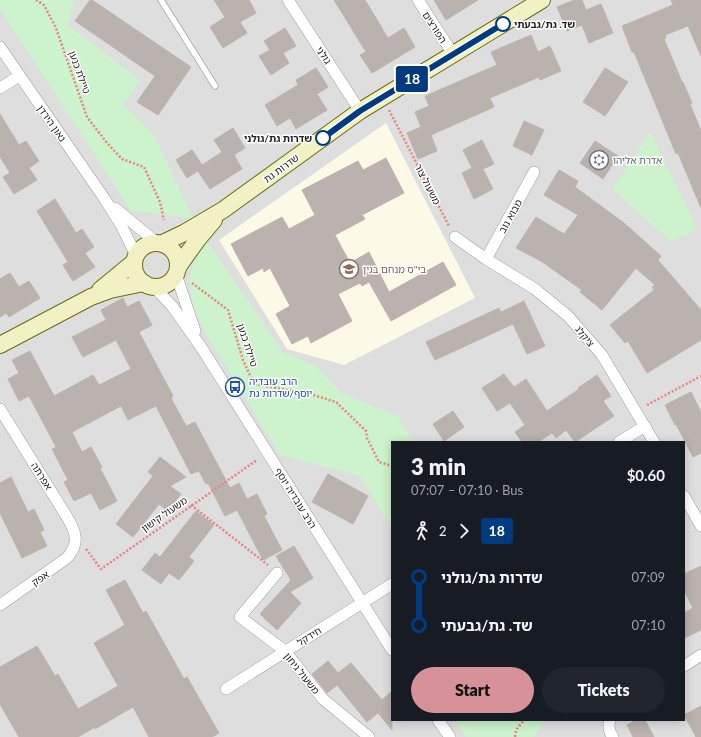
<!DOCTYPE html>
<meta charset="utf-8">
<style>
:root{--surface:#171b24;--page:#20242c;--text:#f1f3f6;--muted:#9ea1a6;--accent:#d79198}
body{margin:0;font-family:Lato,"Noto Sans Hebrew",sans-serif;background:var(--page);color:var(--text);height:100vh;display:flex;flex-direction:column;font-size:15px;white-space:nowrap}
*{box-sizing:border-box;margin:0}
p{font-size:13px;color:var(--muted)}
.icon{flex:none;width:22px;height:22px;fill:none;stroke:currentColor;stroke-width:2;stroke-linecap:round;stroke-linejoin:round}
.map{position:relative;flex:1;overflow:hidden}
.panel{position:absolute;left:391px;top:441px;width:294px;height:280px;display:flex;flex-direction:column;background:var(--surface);border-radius:0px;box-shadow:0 2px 10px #0003}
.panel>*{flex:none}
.badge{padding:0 8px;border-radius:3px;font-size:14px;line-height:26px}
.map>.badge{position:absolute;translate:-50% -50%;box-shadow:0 0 0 2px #fff}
.legs{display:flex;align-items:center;gap:6px;height:44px;padding:0 20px;font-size:13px}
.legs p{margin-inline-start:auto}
.overview{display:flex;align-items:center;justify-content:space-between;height:68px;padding:0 20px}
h1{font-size:22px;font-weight:800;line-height:30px}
.action{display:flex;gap:8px;margin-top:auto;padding:8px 20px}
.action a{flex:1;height:46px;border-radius:24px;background:var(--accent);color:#111;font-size:16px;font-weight:800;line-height:46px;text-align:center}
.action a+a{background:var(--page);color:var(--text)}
ul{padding:0 20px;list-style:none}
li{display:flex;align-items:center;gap:14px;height:48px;font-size:15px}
li i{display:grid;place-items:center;width:6px;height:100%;margin:0 5px;background:currentColor}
li i::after{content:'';width:10px;height:10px;margin:-5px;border:3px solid;border-radius:50%;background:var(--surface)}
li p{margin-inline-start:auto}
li:first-child i{background:linear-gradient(#0000 50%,currentColor 0)}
li:last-child i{background:linear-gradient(currentColor 50%,#0000 0)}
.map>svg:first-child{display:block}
.residential{fill:#dedede;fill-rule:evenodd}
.education{fill:#fcfae6}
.park{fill:#ccf3cc}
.building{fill:#b9b2ae;stroke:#c0b3ac}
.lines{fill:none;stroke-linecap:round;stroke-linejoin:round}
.lane-casing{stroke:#9e9e9e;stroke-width:7}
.street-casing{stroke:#9e9e9e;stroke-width:12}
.secondary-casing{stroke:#6a6c13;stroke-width:18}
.path{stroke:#e98280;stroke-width:2.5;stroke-dasharray:2 2;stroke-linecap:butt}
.lane{stroke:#fff;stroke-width:5.5}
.street{stroke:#fff;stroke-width:11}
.secondary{stroke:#f2f1c4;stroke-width:16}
.line-1-casing{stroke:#fff;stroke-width:9}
.line-1{stroke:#003b80;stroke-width:6}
.stop-1-dot{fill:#fff;stroke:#003b80;stroke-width:2}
.labels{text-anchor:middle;stroke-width:3;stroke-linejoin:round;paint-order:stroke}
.stop-label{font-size:10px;font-weight:bold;fill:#212121;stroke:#fff;text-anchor:start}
.street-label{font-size:10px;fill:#212121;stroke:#fff}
.worship-label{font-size:10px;fill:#5b616d;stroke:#fff;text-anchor:start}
.education-label{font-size:10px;fill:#785e54;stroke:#fff;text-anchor:start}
.transit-label{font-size:10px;fill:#164399;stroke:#fff;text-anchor:start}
</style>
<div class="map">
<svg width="701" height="737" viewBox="0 0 701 737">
<rect width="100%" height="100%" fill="#f0ede8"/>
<!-- residential -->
<path class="residential" d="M0 0H701V737H0ZM392 442H684V720H392Z"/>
<!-- education -->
<path class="education" d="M386 123 475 298 344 365 287 349 219 240Z"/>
<!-- park -->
<g class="park">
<path d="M0 0H74L68 25 140 80 123 104 153 133 193 218 131 211 0 9Z"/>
<path d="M651 132 697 229 671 242 612 189Z"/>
<path d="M207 241 283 352 316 366 341 393 398 416 414 442H392V528L360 476 280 455C263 427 246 399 229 371 214 346 194 320 190 289 188 271 196 255 207 241Z"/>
<path d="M455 720H545L534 737H466Z"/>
</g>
<!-- building -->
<g class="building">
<path d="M90 0H92L191 67 158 115 137 102 155 76 75 21Z"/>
<path d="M214 0H249L256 13 240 22 247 33 223 48 210 27 225 17Z"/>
<path d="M334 0H365L388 38 404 28 415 47 372 73 360 55 366 52Z"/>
<path d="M434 0H478L446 20Z"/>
<path d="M574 0H582L586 10 601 4 613 33 589 43 582 25 567 31 557 7Z"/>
<path d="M671 0H701V56L688 26 665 35 666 38 664 39 682 82H683L692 103 690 104 701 131V208L678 153 676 154 634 52H632L622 26 673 5Z"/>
<path d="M285 28 296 46 283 53 289 63 271 75 259 56 270 50 264 41Z"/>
<path d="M531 35 538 52 550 46 561 71 540 80 539 77 490 98 494 107 431 135 437 151 418 159 407 133 421 127 415 112 429 106 425 96 497 65 491 52Z"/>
<path d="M316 68 328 87 317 94 327 110 296 129 290 118 277 126 265 105 298 85 296 80Z"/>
<path d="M605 68 628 82 605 116 583 102Z"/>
<path d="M0 114 19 145 26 141 39 161 29 168 37 180 14 194 3 177 10 173 0 157Z"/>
<path d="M524 121 544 130 532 155 513 146Z"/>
<path d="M233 128 245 148 234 155 242 169 210 189 198 171 187 178 176 160 192 150 202 165 222 152 214 140Z"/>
<path d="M482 140 494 164 483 169 493 189 474 199 462 173 472 168 463 150Z"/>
<path d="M595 141 618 156 603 179 580 163Z"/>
<path d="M386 158 404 193 362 215 365 219 335 235 350 263 369 252 389 292 443 262 456 285 391 321 369 282 362 286 360 283 338 294 352 321 311 343 308 336 292 344 276 314 290 306 270 268 264 272 263 268 248 276 231 244 282 217 289 229 315 215 302 190 358 161 363 170Z"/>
<path d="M559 170 578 181 575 187 624 223 661 256 658 260 701 310V340L647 373 628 341 625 343 610 325 654 290 652 287 655 285 636 268 602 310 580 292 582 290 541 261 516 248 536 217 564 234 578 215 544 195Z"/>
<path d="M55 199 76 233 82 229 94 247 85 253 95 267 73 281 63 265 68 262 37 211Z"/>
<path d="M10 273 19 287 29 281 40 298 9 317 6 313 0 317V279Z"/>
<path d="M123 298 127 307 139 301 152 325 139 332 173 396 171 398 186 426 195 422 230 488 239 483 247 499 257 494 267 514 264 516 282 550 263 560 237 510 225 516 208 483 206 484 199 471 191 474 156 406 128 420 121 406 72 432 82 452 91 447 102 467 100 468 117 501 100 510 91 493 74 501 64 482 68 480 52 449 56 447 29 396 19 401 8 379 19 373 12 360 30 351 54 396 93 375 99 385 131 369 116 340 83 357 72 337 106 320 101 310Z"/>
<path d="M524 301 545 346 527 354 513 324 435 360 426 342 499 308 501 312Z"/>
<path d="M504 374 514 387 526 379 547 411 579 389 578 388 597 375 611 396 603 401 614 416 575 442 566 430 556 438 552 433 538 442H522L515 432 525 425 510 403 497 411 482 388Z"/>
<path d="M691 392 701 412V453L693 457 676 424 675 425 665 405Z"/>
<path d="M453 411 464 427 444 441 433 424Z"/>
<path d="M160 457 186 477 170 486 181 494 168 511 159 504 133 537 116 524 153 476 148 472Z"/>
<path d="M328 474 368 496 353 524 312 502Z"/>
<path d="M11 477 28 512 34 509 44 530 40 532 47 546 22 558 0 513V483Z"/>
<path d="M196 511 214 525 189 557 194 561 179 580 169 573 161 584 142 570 155 553 160 557Z"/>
<path d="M294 546 313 578 290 592 301 603 277 630 260 614 291 580 276 556Z"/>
<path d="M701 566V630L684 638V613L693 608 684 590V574Z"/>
<path d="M125 580 143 613 146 611 184 679 187 677 219 733 212 737H149L133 707 95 729V727L78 737H19L0 704V667L37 646 55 676 58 674 78 709 118 686 94 643 125 625 106 590Z"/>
<path d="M328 661 338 673 351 663 382 700 392 691V730L378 713 367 722 337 685 327 693 312 674Z"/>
<path d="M701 706V737H696L684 715Z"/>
<path d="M636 720H645L654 737H633L627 725Z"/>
</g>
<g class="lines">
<defs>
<path id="lane" d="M161 0 215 86"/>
<g id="street">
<path d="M288 0 360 111"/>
<path d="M418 0 453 54"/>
<path d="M0 47 104 198 121 225 136 255"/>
<path d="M0 88 19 76"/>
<path d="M115 208 156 242"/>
<path d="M455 237 486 259 535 289 568 316 602 355 654 442"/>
<path d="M486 259 534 172"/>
<path d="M176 274 195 331"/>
<path d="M154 287 172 306 201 347 392 650"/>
<path d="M0 409 67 517C76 532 80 543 67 558L0 605"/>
<path d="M619 442 645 426"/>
<path d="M684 496 701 526"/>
<path d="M277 573 240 617 285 651 323 699 369 737"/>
<path d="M684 666 701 655"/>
<path d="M226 689 392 584"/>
<path d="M438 720 450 737"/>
<path d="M610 720C608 726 609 732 613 737"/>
</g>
<g id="secondary">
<circle cx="156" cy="265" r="22"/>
<path d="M163 243 184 233 223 210 360 111 542 0"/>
<path d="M178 267 198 239 214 220"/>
<path d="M100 290 134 262"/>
<path d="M0 345 91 297 110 290 144 283"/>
</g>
</defs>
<!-- lane casing -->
<use href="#lane" class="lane-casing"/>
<!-- street casing -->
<use href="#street" class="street-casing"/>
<!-- secondary casing -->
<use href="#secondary" class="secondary-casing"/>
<!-- path -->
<g class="path">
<path d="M36 0 44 5 56 28 87 117 107 143 122 159 144 167 160 202 164 220"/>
<path d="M389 110 449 226"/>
<path d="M192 283 228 310 243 360 254 384 310 394 336 402 366 431 367 438 379 462 392 466"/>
<path d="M647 405 701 376"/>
<path d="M191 505 268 565"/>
<path d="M86 549 101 569 257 460"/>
<path d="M515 737 516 730 524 720"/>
</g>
<!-- lane -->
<use href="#lane" class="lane"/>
<!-- street -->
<use href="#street" class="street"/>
<!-- secondary -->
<use href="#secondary" class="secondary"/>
</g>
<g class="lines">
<defs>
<path id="line-1" d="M323 138 360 111 503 24"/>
</defs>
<!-- line-1 casing -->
<use href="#line-1" class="line-1-casing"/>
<!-- line-1 -->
<use href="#line-1" class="line-1"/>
</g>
<!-- icons -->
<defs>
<symbol id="synagogue-ring" viewBox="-11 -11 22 22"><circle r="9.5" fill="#fff" stroke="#6b7280" stroke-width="1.5"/><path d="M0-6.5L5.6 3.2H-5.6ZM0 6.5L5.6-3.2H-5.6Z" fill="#6b7280"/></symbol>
<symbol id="school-ring" viewBox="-11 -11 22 22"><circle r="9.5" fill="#fff" stroke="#8d6e63" stroke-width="1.5"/><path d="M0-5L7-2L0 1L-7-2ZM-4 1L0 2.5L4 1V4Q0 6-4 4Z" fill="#8d6e63"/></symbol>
<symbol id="bus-ring" viewBox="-11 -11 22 22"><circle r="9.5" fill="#fff" stroke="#1a4fb4" stroke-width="1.5"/><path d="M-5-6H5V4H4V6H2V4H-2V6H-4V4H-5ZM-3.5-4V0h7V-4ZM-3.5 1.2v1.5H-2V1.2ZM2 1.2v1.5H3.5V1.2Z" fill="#1a4fb4"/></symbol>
</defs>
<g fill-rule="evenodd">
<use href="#synagogue-ring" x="588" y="149" width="22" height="22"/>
<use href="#school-ring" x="338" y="258" width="22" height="22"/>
<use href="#bus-ring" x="224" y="376" width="22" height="22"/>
</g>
<!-- markers -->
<g class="stop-1-dot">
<circle cx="503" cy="24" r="7"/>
<circle cx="323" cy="138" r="7"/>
</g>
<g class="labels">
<!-- stop labels -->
<g class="stop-label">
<text x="514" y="28">שד. גת/גבעתי</text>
<text x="312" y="142" text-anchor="end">שדרות גת/גולני</text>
</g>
<!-- street labels -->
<g class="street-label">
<text transform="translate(435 27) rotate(57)" y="4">הפורצים</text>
<text transform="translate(324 55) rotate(57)" y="4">גולני</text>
<text transform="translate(80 72) rotate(70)" y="4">טיילת כנען</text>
<text transform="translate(52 123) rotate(55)" y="4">גאון הירדן</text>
<text transform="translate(281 168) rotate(-36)" y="4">שדרות גת</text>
<text transform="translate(428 184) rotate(63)" y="4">משעול צור</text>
<text transform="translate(510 216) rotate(-61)" y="4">מבוא נוב</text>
<text transform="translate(585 336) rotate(50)" y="4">ציקלג</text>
<text transform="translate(248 345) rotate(72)" y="4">טיילת כנען</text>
<text transform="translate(42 476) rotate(58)" y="4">אפרתה</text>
<text transform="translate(296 498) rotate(58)" y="4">הרב עובדיה יוסף</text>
<text transform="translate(164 514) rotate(-35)" y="4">משעול קישון</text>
<text transform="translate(40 578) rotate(-35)" y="4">אפק</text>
<text transform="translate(309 636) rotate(-32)" y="4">חידקל</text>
<text transform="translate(302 673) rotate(51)" y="4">משעול גיחון</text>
</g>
<!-- worship labels -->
<g class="worship-label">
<text x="613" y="164">אדרת אליהו</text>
</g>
<!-- education labels -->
<g class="education-label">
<text x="363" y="273">בי"ס מנחם בגין</text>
</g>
<!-- transit labels -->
<g class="transit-label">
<text x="249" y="385">הרב עובדיה<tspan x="249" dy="12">יוסף/שדרות גת</tspan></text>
</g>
</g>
</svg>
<b class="badge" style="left:412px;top:79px;background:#003b80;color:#fff">18</b>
<section class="panel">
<div class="overview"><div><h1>3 min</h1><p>07:07 – 07:10 · Bus</p></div><b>$0.60</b></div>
<div class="legs"><svg class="icon" aria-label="walk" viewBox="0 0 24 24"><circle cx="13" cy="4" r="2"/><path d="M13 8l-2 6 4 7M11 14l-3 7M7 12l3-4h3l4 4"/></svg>2<svg class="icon" aria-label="forward" viewBox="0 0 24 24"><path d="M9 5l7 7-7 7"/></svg><b class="badge" style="background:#003b80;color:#fff">18</b></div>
<ul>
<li><i style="color:#003b80"></i><b>שדרות גת/גולני</b><p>07:09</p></li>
<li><i style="color:#003b80"></i><b>שד. גת/גבעתי</b><p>07:10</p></li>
</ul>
<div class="action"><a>Start</a><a>Tickets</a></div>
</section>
</div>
